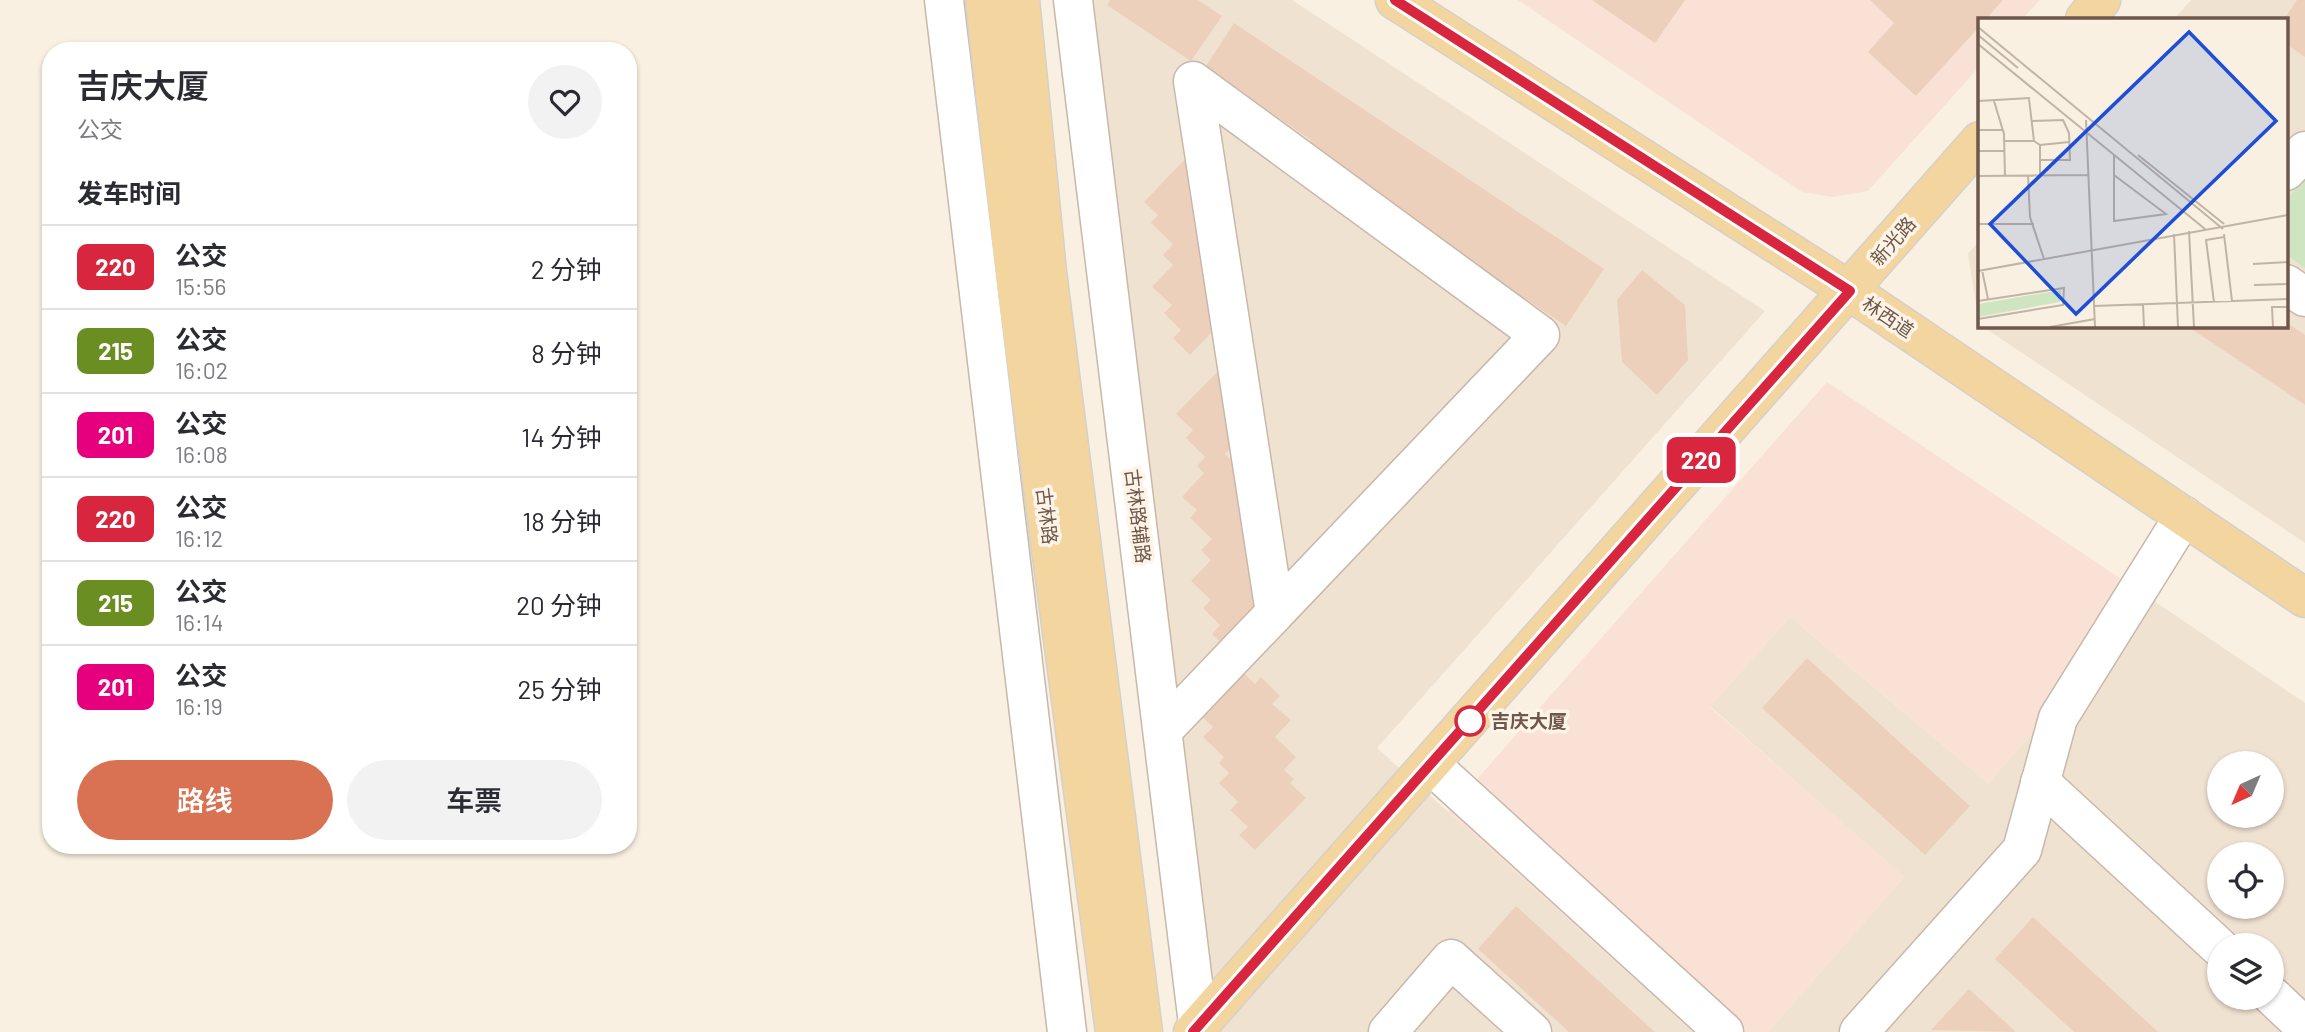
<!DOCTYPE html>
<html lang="zh">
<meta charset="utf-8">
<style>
:root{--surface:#fff;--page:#f2f2f3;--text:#2b2b33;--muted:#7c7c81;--line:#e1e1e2;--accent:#d87252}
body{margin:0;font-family:Barlow,"Noto Sans SC",sans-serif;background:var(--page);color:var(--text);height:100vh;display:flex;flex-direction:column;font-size:26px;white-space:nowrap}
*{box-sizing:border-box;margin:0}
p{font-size:23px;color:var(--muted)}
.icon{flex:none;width:38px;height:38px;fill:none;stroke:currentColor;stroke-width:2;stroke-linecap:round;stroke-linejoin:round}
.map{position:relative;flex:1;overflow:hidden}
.details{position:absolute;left:42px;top:42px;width:595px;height:812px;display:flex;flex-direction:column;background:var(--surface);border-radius:28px;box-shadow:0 2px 5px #0004}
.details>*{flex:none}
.badge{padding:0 14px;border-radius:10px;font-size:24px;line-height:46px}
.needle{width:46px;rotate:224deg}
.tools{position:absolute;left:2207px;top:751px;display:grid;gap:14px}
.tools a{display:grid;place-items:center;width:77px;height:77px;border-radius:50%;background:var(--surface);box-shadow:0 2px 5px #0004;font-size:35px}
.map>.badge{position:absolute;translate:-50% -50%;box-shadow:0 0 0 4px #fff}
h2{padding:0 35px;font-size:26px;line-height:63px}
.round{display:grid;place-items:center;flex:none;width:74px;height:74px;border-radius:37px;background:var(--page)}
.headline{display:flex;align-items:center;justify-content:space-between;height:119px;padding:0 35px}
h1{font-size:33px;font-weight:600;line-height:52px}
.cta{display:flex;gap:14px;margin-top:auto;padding:14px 35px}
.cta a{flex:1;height:80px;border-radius:42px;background:var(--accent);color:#fff;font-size:28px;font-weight:600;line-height:80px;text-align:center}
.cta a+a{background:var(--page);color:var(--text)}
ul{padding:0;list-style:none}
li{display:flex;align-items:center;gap:21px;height:84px;padding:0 35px;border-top:2px solid var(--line)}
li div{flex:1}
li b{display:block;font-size:26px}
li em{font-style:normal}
li .badge{min-width:77px;font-weight:700;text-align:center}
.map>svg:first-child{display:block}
.residential{fill:#f0e2d1;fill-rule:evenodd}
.commercial{fill:#f9e1d6}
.green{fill:#cfe5c2}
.building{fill:#ecd0bc}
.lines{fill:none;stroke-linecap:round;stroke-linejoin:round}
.minor-casing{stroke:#c8b8aa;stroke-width:41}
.major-casing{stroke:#d6d0cd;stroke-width:41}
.minor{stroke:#fff;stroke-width:38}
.major{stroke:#f2d59f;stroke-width:38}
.line-casing{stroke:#fff;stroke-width:16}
.line{stroke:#d7263d;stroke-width:10}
.stop-dot{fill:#fff;stroke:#d7263d;stroke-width:3.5}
.labels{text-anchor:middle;stroke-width:7;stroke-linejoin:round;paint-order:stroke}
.street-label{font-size:19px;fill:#6e584b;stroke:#fdf4e7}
.stop-label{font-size:19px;font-weight:bold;fill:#6e584b;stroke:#fdf4e7;text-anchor:start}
.inset-road{fill:none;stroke:#c1b3a5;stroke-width:2}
.view{fill:#1d4ed8;fill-opacity:0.15;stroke:#1d4ed8;stroke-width:3.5}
.inset-edge{fill:none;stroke:#6e584b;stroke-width:3.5}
</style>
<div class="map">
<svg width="2305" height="1032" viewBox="0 0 2305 1032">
<rect width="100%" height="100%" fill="#f9f0e1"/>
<!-- residential -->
<g class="residential">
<path d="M1065 0H1292L1765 311 1377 748 1694 1032H1215Z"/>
<path d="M2191 0H2305V543L1982 326H2286V19H2174Z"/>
<path d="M1979 241V324L1968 254Z"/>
<path d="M2151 599 2305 703V1032H1768L1904 877 1710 706 1790 617 1988 783ZM2219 763H2272V816H2219ZM2219 854H2272V906H2219ZM2219 945H2272V998H2219Z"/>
</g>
<!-- commercial -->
<g class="commercial">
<path d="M1518 0H2040L2022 19H1980L1979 67 1868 191 1833 197 1802 192Z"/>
<path d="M1827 382 2151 599 1988 783 1790 617 1710 707 1905 877 1768 1032H1694L1448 812Z"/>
</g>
<!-- green -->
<path class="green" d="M2305 180V268L2286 255V199Z"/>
<!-- building -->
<g class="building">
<path d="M1110 0H1198L1222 16 1191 61 1107 5Z"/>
<path d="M1592 0H1685L1655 43Z"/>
<path d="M1870 0H2003L1986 19H1980V26L1916 96 1868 52 1894 23Z"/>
<path d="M2297 0H2305V57L2286 44 2284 19Z"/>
<path d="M1234 23 1604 269 1566 326 1304 152 1311 140 1204 69Z"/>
<path d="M1186 158 1241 301 1190 355 1173 338 1181 330 1164 313 1172 305 1152 287 1173 265 1163 255 1173 244 1151 223 1158 215 1144 202Z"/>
<path d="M1642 270 1685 305 1688 360 1657 395 1622 362 1617 300Z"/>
<path d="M2286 322 2305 335V405L2187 326H2286Z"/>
<path d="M1217 372 1229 384 1252 426 1225 454 1238 467 1280 596 1229 650 1212 634 1220 625 1203 608 1211 600 1191 581 1211 560 1201 550 1212 539 1190 518 1197 510 1182 497 1204 473 1197 466 1205 457 1186 438 1193 430 1176 414Z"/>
<path d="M1807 658 1970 806 1925 855 1762 708Z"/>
<path d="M1238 667 1255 684 1261 677 1280 696 1272 704 1291 720 1275 737 1296 757 1284 770 1294 779 1290 783 1306 798 1255 850 1239 835 1248 827 1230 810 1238 802 1219 783 1229 773 1219 763 1224 757 1203 737 1213 727 1196 711Z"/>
<path d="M1516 906 1655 1032H1569L1478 949Z"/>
<path d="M2033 917 2158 1032H2074L1995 959Z"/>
<path d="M1969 989 2016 1032 1931 1030Z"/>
</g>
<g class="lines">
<defs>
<g id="minor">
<path d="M944 0 1067 1032"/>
<path d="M1073 0 1199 1032"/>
<path d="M2286 171 2305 151"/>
<path d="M2286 284 2305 297"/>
<path d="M1164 729 1275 613 1193 81 1540 335 1275 613"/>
<path d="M1431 765 1724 1032"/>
<path d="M2040 782 2219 947"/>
<path d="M2272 996 2305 1027"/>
<path d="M1388 1032 1451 959 1532 1032"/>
<path d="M1859 1032 2022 850 2058 718 2184 516"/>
</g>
<g id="major">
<path d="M985 0 1016 284 1115 1032"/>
<path d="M1020 0 1047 272 1143 1032"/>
<path d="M1395 0 1850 291 2305 598"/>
<path d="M2085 19 2101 0"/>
<path d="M1193 1032 1980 141"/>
</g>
</defs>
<!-- minor casing -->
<use href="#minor" class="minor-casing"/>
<!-- major casing -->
<use href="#major" class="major-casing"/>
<!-- minor -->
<use href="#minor" class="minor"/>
<!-- major -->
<use href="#major" class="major"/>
</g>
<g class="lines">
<defs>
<path id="line" d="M1193 1032 1850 291 1395 0"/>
</defs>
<!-- line casing -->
<use href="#line" class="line-casing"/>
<!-- line -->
<use href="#line" class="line"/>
</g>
<!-- markers -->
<circle class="stop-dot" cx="1470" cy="721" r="14"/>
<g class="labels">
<!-- street labels -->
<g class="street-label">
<text transform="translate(1893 241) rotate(-49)" y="7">新光路</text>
<text transform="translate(1888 317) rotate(34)" y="7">林西道</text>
<text transform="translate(1047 516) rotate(83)" y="7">古林路</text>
<text transform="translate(1138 516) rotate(83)" y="7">古林路辅路</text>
</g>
<!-- stop labels -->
<g class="stop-label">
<text x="1491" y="728">吉庆大厦</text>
</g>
</g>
<!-- overview -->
<g transform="translate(1978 18)">
<rect width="310" height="310" fill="#f9f0e1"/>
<path d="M83 272 82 284 0 299V286Z" fill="#cfe5c2"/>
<path class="inset-road" d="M0 9 245 211M0 17 40 50M0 26 227 211M51 81 56 123 62 127V158M0 83 52 80M16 83 26 116 27 159M108 102 117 309M54 103 85 102 91 115 92 142H62M0 112H24M27 123H56M62 127 91 124M0 133H27M136 137V157L188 196 136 203V157M160 137 246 206M0 158 110 157M50 158 52 199 66 241M0 206H56M211 213 216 309M196 216 200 309M246 216 254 283M275 246 310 244M4 252 10 281M0 253 310 197M276 267 310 266M0 283 86 270 85 287 0 301M236 284 228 222 246 219M165 287 166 309M116 288 310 281M72 309 117 301M295 309 294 289H310"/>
<path class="view" d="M211 14 298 103 98 296 12 206Z"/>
<rect width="310" height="310" class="inset-edge"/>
</g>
</svg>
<div class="tools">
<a><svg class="needle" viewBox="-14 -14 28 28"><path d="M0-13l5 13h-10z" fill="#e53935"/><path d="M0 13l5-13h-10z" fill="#7c7c81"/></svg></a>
<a><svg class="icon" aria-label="locate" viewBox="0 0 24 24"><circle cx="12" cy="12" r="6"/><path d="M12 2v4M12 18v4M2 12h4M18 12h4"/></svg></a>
<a><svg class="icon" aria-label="layers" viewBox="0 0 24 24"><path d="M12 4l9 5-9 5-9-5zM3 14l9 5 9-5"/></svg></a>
</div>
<b class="badge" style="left:1701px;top:460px;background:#d7263d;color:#fff">220</b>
<section class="details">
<div class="headline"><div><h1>吉庆大厦</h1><p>公交</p></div><a class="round"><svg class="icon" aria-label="heart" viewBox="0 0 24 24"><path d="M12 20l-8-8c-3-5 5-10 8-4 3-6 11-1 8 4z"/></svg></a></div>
<h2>发车时间</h2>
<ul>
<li><span class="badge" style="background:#d7263d;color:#fff">220</span><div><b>公交</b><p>15:56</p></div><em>2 分钟</em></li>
<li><span class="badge" style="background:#6b8e23;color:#fff">215</span><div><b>公交</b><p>16:02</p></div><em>8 分钟</em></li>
<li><span class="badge" style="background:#e6007e;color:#fff">201</span><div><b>公交</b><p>16:08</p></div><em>14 分钟</em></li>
<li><span class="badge" style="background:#d7263d;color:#fff">220</span><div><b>公交</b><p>16:12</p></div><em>18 分钟</em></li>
<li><span class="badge" style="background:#6b8e23;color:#fff">215</span><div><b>公交</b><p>16:14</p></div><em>20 分钟</em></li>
<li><span class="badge" style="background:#e6007e;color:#fff">201</span><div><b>公交</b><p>16:19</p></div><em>25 分钟</em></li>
</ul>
<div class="cta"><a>路线</a><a>车票</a></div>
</section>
</div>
